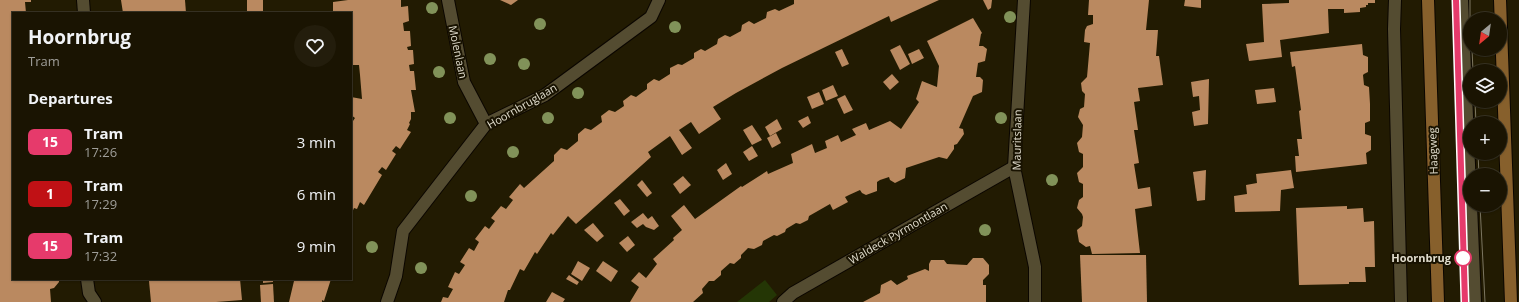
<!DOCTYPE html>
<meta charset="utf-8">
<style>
:root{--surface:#1a1402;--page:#231d0c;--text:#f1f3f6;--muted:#9f9e99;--line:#383324}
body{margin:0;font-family:"Open Sans",sans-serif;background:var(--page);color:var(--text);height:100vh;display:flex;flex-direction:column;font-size:15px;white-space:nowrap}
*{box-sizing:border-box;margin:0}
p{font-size:13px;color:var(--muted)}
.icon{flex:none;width:22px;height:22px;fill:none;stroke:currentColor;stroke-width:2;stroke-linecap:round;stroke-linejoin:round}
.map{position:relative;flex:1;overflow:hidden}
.panel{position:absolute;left:12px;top:12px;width:340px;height:268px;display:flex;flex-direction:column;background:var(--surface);border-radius:0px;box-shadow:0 1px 3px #0004,0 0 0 1px var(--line)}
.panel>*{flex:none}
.badge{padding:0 8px;border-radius:6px;font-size:14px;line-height:26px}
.needle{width:26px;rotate:209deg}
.tools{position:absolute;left:1463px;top:12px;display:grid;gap:8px}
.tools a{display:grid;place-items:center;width:44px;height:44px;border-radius:50%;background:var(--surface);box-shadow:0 1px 3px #0004,0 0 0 1px var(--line);font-size:20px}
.map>.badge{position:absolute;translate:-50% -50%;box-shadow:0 0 0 2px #fff}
h2{padding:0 16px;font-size:15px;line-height:36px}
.round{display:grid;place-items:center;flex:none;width:42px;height:42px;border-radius:21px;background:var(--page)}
.summary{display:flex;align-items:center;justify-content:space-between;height:68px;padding:0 16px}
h1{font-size:19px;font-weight:700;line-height:30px}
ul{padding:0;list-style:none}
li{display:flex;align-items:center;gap:12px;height:52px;padding:0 16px}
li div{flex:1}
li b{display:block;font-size:15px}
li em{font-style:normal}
li .badge{min-width:44px;font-weight:700;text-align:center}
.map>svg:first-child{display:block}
.green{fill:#243605}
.building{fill:#ba8960}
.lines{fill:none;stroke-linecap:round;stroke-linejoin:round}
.lane-casing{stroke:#0b0600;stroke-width:14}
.street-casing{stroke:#0b0600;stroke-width:14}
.secondary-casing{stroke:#0b0600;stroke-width:14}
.lane{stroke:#544c31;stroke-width:12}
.street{stroke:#544c31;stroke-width:12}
.secondary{stroke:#87602c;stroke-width:12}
.tram{stroke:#7c7661;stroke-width:1}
.tree{fill:#819259}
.line-casing{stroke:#fff;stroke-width:9}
.line{stroke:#e63a6b;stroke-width:6}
.stop-dot{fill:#fff;stroke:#e63a6b;stroke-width:2}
.labels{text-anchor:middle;stroke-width:4;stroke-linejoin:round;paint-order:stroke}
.street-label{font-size:11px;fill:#e0dccc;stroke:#181200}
.stop-label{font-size:11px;font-weight:bold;fill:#e0dccc;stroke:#181200;text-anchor:end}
</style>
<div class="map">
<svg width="1519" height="302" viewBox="0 0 1519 302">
<rect width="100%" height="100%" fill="#221b02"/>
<!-- green -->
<path class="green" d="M765 280 777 295 769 302H737Z"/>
<!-- building -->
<g class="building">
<path d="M0 0H31V2H25L26 13H13V279H59V282L54 288 50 289 51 302H0Z"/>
<path d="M121 0H185L186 13H123Z"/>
<rect x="247" y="0" width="16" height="13"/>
<path d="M348 0H401V7L408 6 409 21 403 23 404 31H410L411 46 407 47 408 50H413L414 64 409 65 410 71H414L416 90H411L415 112H411V119L409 123 410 124 407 130 411 132 400 149 396 146 392 151 396 154 386 170 382 167 378 172 382 175 364 205 360 202 357 209 354 208 351 215V124L355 118 351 115V97L362 99 360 75 359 65H353L351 13H333V2Z"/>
<path d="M500 0H518L511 5Z"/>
<path d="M794 0H939L891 22 889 16 782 68 736 93 713 107 721 119 699 134 691 122 679 130 692 148 682 155 670 136 648 152 651 157 576 224 568 216 553 235 551 233 537 254 535 252 524 271 520 269 510 290H508L504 302H441L443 297 448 298 453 289 448 287 455 272 459 274 465 265 460 262 469 248 474 251 479 242 475 239 485 226 489 229 495 221 491 218 501 206 506 209 513 200 509 197 520 184 524 188 554 161V155L561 148 567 150 578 141V134L585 128 591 130 602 122 601 116 609 110 615 112 624 106 623 101 631 95 636 97 640 94 647 89V84L654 79 659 81 670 74V68L678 64 682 65 694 58V53L701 49 705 51 717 44 718 39 725 35 730 37 741 31 742 25 749 21 754 24 766 18 767 12 775 9 779 11 794 4Z"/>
<path d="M983 0H992L991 8 988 10Z"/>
<path d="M1089 0H1149L1146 30H1158L1156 56H1159L1163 85 1138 88 1140 101 1134 102 1138 130H1134L1139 163 1134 164 1138 189 1150 187 1152 206 1135 209 1140 253 1092 254 1090 246 1086 247 1079 242 1077 230 1082 226 1083 217 1082 214 1077 208 1079 200 1083 197V184L1079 182 1077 173 1083 167V154L1079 152 1077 143 1082 137 1083 125 1078 117 1080 109 1084 107 1085 94 1082 91 1081 83 1087 77 1090 43 1084 42 1085 30 1087 26 1093 24V15H1088Z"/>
<path d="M1185 0H1201V8L1184 6Z"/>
<path d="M1289 0H1375V3H1368V5H1366V7L1360 8V12L1344 13V9H1328L1329 33 1280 40 1282 57 1249 61 1246 44 1264 42 1262 4 1289 3Z"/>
<path d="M973 18 982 33 981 34 979 46H983L987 49 985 61 978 63 976 77H980L983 80 982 92 973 96 959 128 963 129 964 134 957 144 954 145V149L947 159 939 157 906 168 905 178 895 183 890 180 889 177 880 180 877 182V191L866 195 862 193 860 190 849 195 845 197 848 202 833 210 830 204 809 216 808 220 800 224 796 223 786 229 785 232 777 236 774 235 763 241 762 245 754 249 748 248 741 255V258L734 264 730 263 721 271V275L714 281H709L702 289 703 293 693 302H630L639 287 631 281 639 272 646 278 657 264 653 259 674 240 673 238 682 230 671 216 684 205 695 219 741 186 742 187 767 171 768 174 793 163 791 154 812 144 815 153 827 148 825 141 838 135 841 142 856 135 852 129 866 123 869 130 890 121 901 129 919 102 916 99 922 81 937 87 939 66 927 41Z"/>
<path d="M1362 44 1363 55 1368 57V72L1364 74 1363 75 1364 85 1369 87 1370 104V121L1365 123V134L1371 136V150L1366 153 1367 164 1296 172 1295 156H1299L1297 139H1302L1299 111 1301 110 1295 66 1292 67 1290 52Z"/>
<path d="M900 45 910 64 900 70 890 50Z"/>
<path d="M842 49 849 64 842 67 835 52Z"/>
<path d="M919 49 924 58 912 64 908 54Z"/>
<path d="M892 74 899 82 890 90 883 82Z"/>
<path d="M1209 79 1208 124 1194 126 1192 112 1200 110 1199 96 1193 97 1191 82Z"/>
<path d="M833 85 838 96 826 101 822 90Z"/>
<path d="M1274 88 1276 102 1257 104 1255 90Z"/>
<path d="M819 92 824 104 812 109 807 97Z"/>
<path d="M845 95 853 110 844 114 837 99Z"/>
<path d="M808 116 811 123 803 128 798 121Z"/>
<path d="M777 119 782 129 770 136 765 127Z"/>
<path d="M752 125 762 140 752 145 743 130Z"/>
<path d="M776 133 781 143 772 148 767 138Z"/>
<path d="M752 146 758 156 749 161 743 152Z"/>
<path d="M726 163 732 174 723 180 717 170Z"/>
<path d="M1206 170 1205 200 1197 201 1193 172Z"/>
<path d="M1291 170 1294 188 1281 190 1280 211 1235 212 1234 196 1247 194 1246 185 1257 183 1256 174Z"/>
<path d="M683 176 691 185 680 194 673 184Z"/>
<path d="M642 180 652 193 647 197 637 185Z"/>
<path d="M620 199 630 211 624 216 614 203Z"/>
<path d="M1347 206V209L1363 208 1364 222 1374 221 1375 267H1365L1366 282H1349V284L1299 285 1296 208Z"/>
<path d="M643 213 648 219 652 216 659 226 654 230 646 227 643 224 637 228 631 222Z"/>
<path d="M593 223 604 236 597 242 584 230Z"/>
<path d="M628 236 635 245 627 252 619 243Z"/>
<path d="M1080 255H1146L1147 302H1082Z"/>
<path d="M973 258H983L989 265V274L983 280V285H986V302H863L880 293 881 285 891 280 897 285 908 279 907 276 925 269 929 271V264L931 260H944L947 264 967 265Z"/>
<path d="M578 261 590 268 582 281 571 274Z"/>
<path d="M603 261 618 271 611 282 596 271Z"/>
<path d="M569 275 579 282 577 285 566 279Z"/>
<path d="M143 279H240L242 300 216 302H151L149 281H146Z"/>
<path d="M263 279H273V282L263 283Z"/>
<path d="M289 279H331L324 301 322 300V302H289L294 281Z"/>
<path d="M273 284 274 302H261L260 285Z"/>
<path d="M552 292 565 299 563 302H546Z"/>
</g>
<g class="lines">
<defs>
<g id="lane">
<path d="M1462 0 1470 188"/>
<path d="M1471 205 1475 302"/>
</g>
<g id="street">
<path d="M83 0 84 13"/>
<path d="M448 0 464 82 486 124"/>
<path d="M1024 0 1014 167 1035 267V302"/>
<path d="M1395 0 1394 29 1401 302"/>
<path d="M87 279 89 293 95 302"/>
<path d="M387 302 396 276 403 231 486 124 545 95 651 17 659 0"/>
<path d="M783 302 793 293 1014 167"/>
</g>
<g id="secondary">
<path d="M1428 0 1438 302"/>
<path d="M1500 0 1511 302"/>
</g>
</defs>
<!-- lane casing -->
<use href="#lane" class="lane-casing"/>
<!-- street casing -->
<use href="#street" class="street-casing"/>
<!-- secondary casing -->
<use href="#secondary" class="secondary-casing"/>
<!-- lane -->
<use href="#lane" class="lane"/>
<!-- street -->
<use href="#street" class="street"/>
<!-- secondary -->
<use href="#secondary" class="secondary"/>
<!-- tram -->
<g class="tram">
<path d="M1456 0 1465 302"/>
<path d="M1470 0V19"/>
<path d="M1472 49 1473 71"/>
<path d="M1475 101 1476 123"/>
<path d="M1478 153 1479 175"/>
<path d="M1480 205 1485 302"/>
</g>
</g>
<!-- trees -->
<g class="tree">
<circle cx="432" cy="8" r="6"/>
<circle cx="1010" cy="17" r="6"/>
<circle cx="540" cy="24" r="6"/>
<circle cx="675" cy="27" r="6"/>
<circle cx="490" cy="59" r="6"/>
<circle cx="524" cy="64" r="6"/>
<circle cx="439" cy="72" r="6"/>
<circle cx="578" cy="93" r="6"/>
<circle cx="450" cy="118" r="6"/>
<circle cx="548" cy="118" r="6"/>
<circle cx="1001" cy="118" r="6"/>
<circle cx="513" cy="152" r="6"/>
<circle cx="1052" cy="180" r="6"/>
<circle cx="471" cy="196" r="6"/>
<circle cx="985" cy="230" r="6"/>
<circle cx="372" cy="247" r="6"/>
<circle cx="421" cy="268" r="6"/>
</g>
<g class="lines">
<defs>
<path id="line" d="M1456 0 1465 302"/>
</defs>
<!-- line casing -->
<use href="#line" class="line-casing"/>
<!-- line -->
<use href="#line" class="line"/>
</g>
<!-- markers -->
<circle class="stop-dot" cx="1463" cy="258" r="8"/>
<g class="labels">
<!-- street labels -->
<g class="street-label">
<text transform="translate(458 52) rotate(78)" y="4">Molenlaan</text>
<text transform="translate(522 106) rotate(-30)" y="4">Hoornbruglaan</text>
<text transform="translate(1017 140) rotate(-89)" y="4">Mauritslaan</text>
<text transform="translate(1433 151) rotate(-92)" y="4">Haagweg</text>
<text transform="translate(898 233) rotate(-30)" y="4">Waldeck Pyrmontlaan</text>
</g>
<!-- stop labels -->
<g class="stop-label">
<text x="1451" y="262">Hoornbrug</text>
</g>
</g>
</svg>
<div class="tools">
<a><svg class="needle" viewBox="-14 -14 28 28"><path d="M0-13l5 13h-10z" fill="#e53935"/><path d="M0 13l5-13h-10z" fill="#9f9e99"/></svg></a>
<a><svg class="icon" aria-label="layers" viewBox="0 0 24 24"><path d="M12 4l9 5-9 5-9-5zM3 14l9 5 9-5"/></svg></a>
<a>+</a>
<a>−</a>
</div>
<section class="panel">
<div class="summary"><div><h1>Hoornbrug</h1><p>Tram</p></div><a class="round"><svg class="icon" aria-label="heart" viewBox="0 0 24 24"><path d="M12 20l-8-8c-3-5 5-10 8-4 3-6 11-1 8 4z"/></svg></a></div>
<h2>Departures</h2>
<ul>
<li><span class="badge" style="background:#e63a6b;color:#fff">15</span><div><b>Tram</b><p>17:26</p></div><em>3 min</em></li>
<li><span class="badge" style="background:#c01115;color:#fff">1</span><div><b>Tram</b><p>17:29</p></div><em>6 min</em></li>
<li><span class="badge" style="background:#e63a6b;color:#fff">15</span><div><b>Tram</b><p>17:32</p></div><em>9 min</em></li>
</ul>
</section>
</div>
